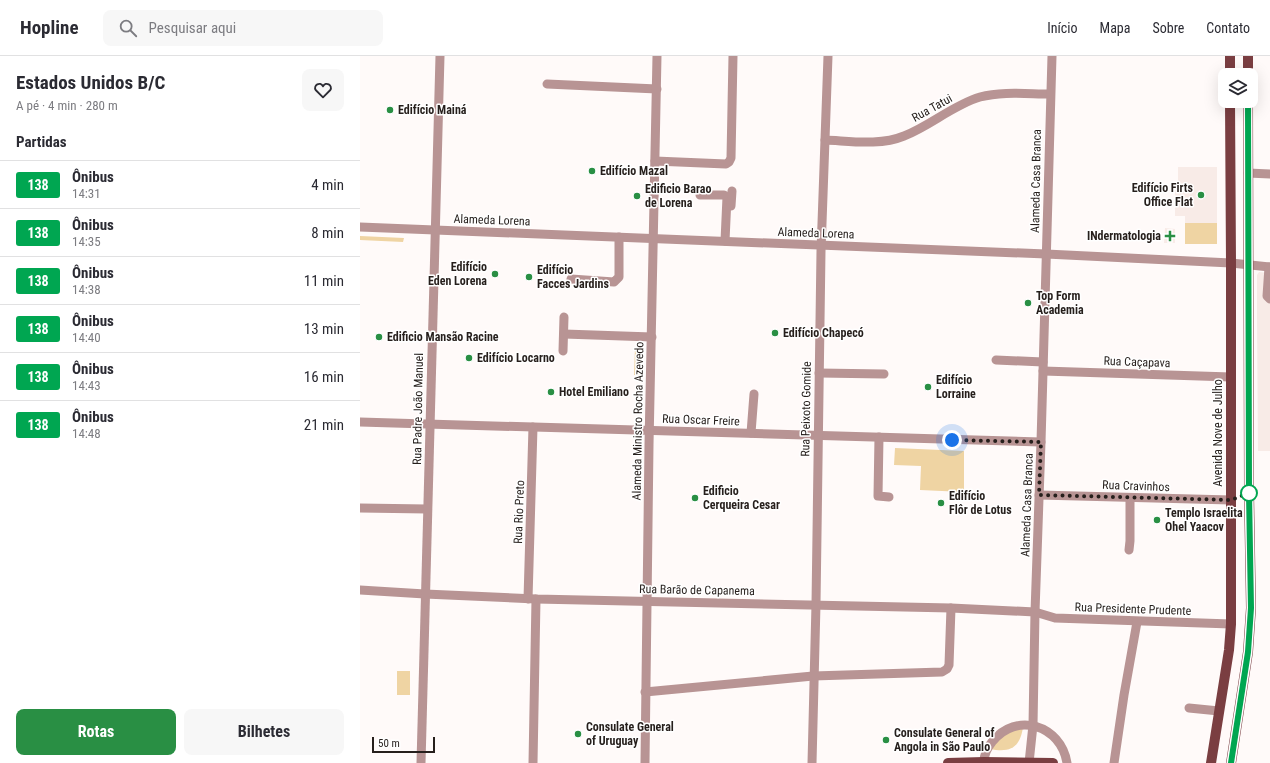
<!DOCTYPE html>
<html lang="pt">
<meta charset="utf-8">
<style>
:root{--surface:#fff;--page:#f7f7f7;--text:#2b2b33;--muted:#7c7c81;--line:#e1e1e2;--accent:#298f44}
body{margin:0;font-family:"Roboto Condensed",sans-serif;background:var(--page);color:var(--text);height:100vh;display:flex;flex-direction:column;font-size:15px;white-space:nowrap}
*{box-sizing:border-box;margin:0}
p{font-size:13px;color:var(--muted)}
.icon{flex:none;width:22px;height:22px;fill:none;stroke:currentColor;stroke-width:2;stroke-linecap:round;stroke-linejoin:round}
.map{position:relative;flex:1;overflow:hidden}
.drawer{display:flex;flex-direction:column;background:var(--surface);width:360px}
.drawer>*{flex:none}
.badge{padding:0 8px;border-radius:3px;font-size:14px;line-height:26px}
.tools{position:absolute;left:858px;top:12px;display:grid;gap:8px}
.tools a{display:grid;place-items:center;width:40px;height:40px;border-radius:8px;background:var(--surface);box-shadow:0 4px 16px #0002;font-size:20px}
.scale{position:absolute;left:12px;bottom:10px;width:63px;box-sizing:border-box;padding-left:4px;border:2px solid #261f1c;border-top:0;font-size:11px;line-height:14px;white-space:nowrap;color:#261f1c;-webkit-text-stroke:3px #fff;paint-order:stroke}
.you{position:absolute;width:20px;height:20px;margin:-10px;border:3px solid #fff;border-radius:50%;background:#1a73e8;box-shadow:0 0 0 6px #1a73e833}
.map>.badge{position:absolute;translate:-50% -50%;box-shadow:0 0 0 2px #fff}
h2{padding:0 16px;font-size:15px;line-height:36px}
.round{display:grid;place-items:center;flex:none;width:42px;height:42px;border-radius:8px;background:var(--page)}
.overview{display:flex;align-items:center;justify-content:space-between;height:68px;padding:0 16px}
h1{font-size:19px;font-weight:700;line-height:30px}
.button{display:flex;gap:8px;margin-top:auto;padding:8px 16px}
.button a{flex:1;height:46px;border-radius:8px;background:var(--accent);color:#fff;font-size:16px;font-weight:700;line-height:46px;text-align:center}
.button a+a{background:var(--page);color:var(--text)}
ul{padding:0;list-style:none}
li{display:flex;align-items:center;gap:12px;height:48px;padding:0 16px;border-top:1px solid var(--line)}
li div{flex:1}
li b{display:block;font-size:15px}
li em{font-style:normal}
li .badge{min-width:44px;font-weight:700;text-align:center}
header{display:flex;align-items:center;gap:24px;box-sizing:border-box;height:56px;padding:0 20px;background:var(--surface);border-bottom:1px solid var(--line)}
header strong{font-size:19px}
nav{display:flex;gap:22px;margin-inline-start:auto;font-size:14px}
.search{width:280px;height:36px;background:var(--page);display:flex;align-items:center;gap:10px;box-sizing:border-box;padding:0 14px;border-radius:8px;color:var(--muted);font-size:15px}
main{display:flex;flex:1;min-height:0}
.map>svg:first-child{display:block}
.built{fill:#f8ebe7}
.green{fill:#efd4a3}
.lines{fill:none;stroke-linecap:round;stroke-linejoin:round}
.minor{stroke:#b89494;stroke-width:9}
.major{stroke:#7a3e41;stroke-width:10}
.line-casing{stroke:#fff;stroke-width:9}
.line{stroke:#00a651;stroke-width:6}
.walk{stroke:#261f1c;stroke-width:4;stroke-dasharray:0 7.2}
.poi-dot{fill:#298f44;stroke:#fff;stroke-width:1.5}
.stop-dot{fill:#fff;stroke:#00a651;stroke-width:2}
.labels{text-anchor:middle;stroke-width:3;stroke-linejoin:round;paint-order:stroke}
.street-label{font-size:12px;fill:#261f1c;stroke:#fff}
.poi-label{font-size:12px;font-weight:bold;fill:#261f1c;stroke:#fff;text-anchor:start}
</style>
<header>
<strong>Hopline</strong>
<div class="search"><svg class="icon" aria-label="search" viewBox="0 0 24 24"><circle cx="10" cy="10" r="6"/><path d="M15 15l6 6"/></svg>Pesquisar aqui</div>
<nav><a>Início</a><a>Mapa</a><a>Sobre</a><a>Contato</a></nav>
</header>
<main>
<section class="drawer">
<div class="overview"><div><h1>Estados Unidos B/C</h1><p>A pé · 4 min · 280 m</p></div><a class="round"><svg class="icon" aria-label="heart" viewBox="0 0 24 24"><path d="M12 20l-8-8c-3-5 5-10 8-4 3-6 11-1 8 4z"/></svg></a></div>
<h2>Partidas</h2>
<ul>
<li><span class="badge" style="background:#00a651;color:#fff">138</span><div><b>Ônibus</b><p>14:31</p></div><em>4 min</em></li>
<li><span class="badge" style="background:#00a651;color:#fff">138</span><div><b>Ônibus</b><p>14:35</p></div><em>8 min</em></li>
<li><span class="badge" style="background:#00a651;color:#fff">138</span><div><b>Ônibus</b><p>14:38</p></div><em>11 min</em></li>
<li><span class="badge" style="background:#00a651;color:#fff">138</span><div><b>Ônibus</b><p>14:40</p></div><em>13 min</em></li>
<li><span class="badge" style="background:#00a651;color:#fff">138</span><div><b>Ônibus</b><p>14:43</p></div><em>16 min</em></li>
<li><span class="badge" style="background:#00a651;color:#fff">138</span><div><b>Ônibus</b><p>14:48</p></div><em>21 min</em></li>
</ul>
<div class="button"><a>Rotas</a><a>Bilhetes</a></div>
</section>
<div class="map">
<svg width="910" height="707" viewBox="0 0 910 707">
<rect width="100%" height="100%" fill="#fffaf9"/>
<!-- built -->
<g class="built">
<path d="M818 111H857V188H825V160H815V134H818Z"/>
<path d="M805 172 815 173V187H804Z"/>
<path d="M899 216 910 217V395H898L897 258V219Z"/>
</g>
<!-- green -->
<g class="green">
<rect x="825" y="167" width="32" height="21"/>
<path d="M0 180 44 182 43 186 0 184Z"/>
<path d="M275 292H281V319H274Z"/>
<path d="M535 392 604 395V436L560 434 561 410 534 409Z"/>
<rect x="37" y="615" width="13" height="24"/>
<path d="M663 671C660 692 650 697 630 693L641 679Z"/>
</g>
<g class="lines">
<!-- minor -->
<g class="minor">
<path d="M187 28 297 33"/>
<path d="M465 84C490 85 520 90 544 80 570 70 593 49 620 41 642 35 668 38 690 38"/>
<path d="M295 105 366 108 369 106 371 102 373 0"/>
<path d="M888 117 910 118"/>
<path d="M340 139H364L367 141 365 185"/>
<path d="M371 150 372 135"/>
<path d="M0 171 686 198 871 207 910 211"/>
<path d="M909 211 907 240 910 243"/>
<path d="M211 223 254 226 259 221V181"/>
<path d="M204 278 292 281"/>
<path d="M203 295 204 261"/>
<path d="M636 304 683 306"/>
<path d="M683 315 871 321"/>
<path d="M459 317 524 318"/>
<path d="M0 366 681 386"/>
<path d="M391 377 394 338"/>
<path d="M519 381 518 440 529 441"/>
<path d="M679 439 871 444"/>
<path d="M0 452 67 453"/>
<path d="M769 494 770 485V442"/>
<path d="M0 534 65 538 176 543 591 552 675 556 695 562 871 568"/>
<path d="M168 543 173 371"/>
<path d="M285 636 453 620 582 616 587 613 589 609 591 552"/>
<path d="M829 652 859 655"/>
<path d="M624 706C624 698 627 692 632 686 656 655 701 669 707 707"/>
<path d="M61 707 80 0"/>
<path d="M173 707 176 543"/>
<path d="M285 707 289 389 297 0"/>
<path d="M452 707 456 548 461 195 468 0"/>
<path d="M669 707 673 669 675 556 681 386 692 0"/>
<path d="M754 707 764 639 777 566"/>
</g>
<!-- major -->
<g class="major">
<path d="M870 0V19"/>
<path d="M888 0V19"/>
<path d="M588 707 624 706 693 707"/>
<path d="M851 707 869 594 871 568V207L870 45"/>
<path d="M871 707 888 596 891 552 889 437 888 45"/>
</g>
</g>
<g class="lines">
<defs>
<path id="line" d="M871 707 888 596 891 552 889 437 888 45"/>
</defs>
<!-- line casing -->
<use href="#line" class="line-casing"/>
<!-- line -->
<use href="#line" class="line"/>
<!-- walk -->
<path class="walk" d="M592 384 681 386 679 439 871 444 889 437"/>
</g>
<!-- markers -->
<g class="poi-dot">
<circle cx="30" cy="54" r="4"/>
<circle cx="232" cy="115" r="4"/>
<circle cx="841" cy="139" r="4"/>
<circle cx="277" cy="140" r="4"/>
<path d="M808 174h4v4h4v4h-4v4h-4v-4h-4v-4h4z"/>
<circle cx="135" cy="218" r="4"/>
<circle cx="169" cy="221" r="4"/>
<circle cx="668" cy="247" r="4"/>
<circle cx="415" cy="277" r="4"/>
<circle cx="19" cy="281" r="4"/>
<circle cx="109" cy="302" r="4"/>
<circle cx="568" cy="331" r="4"/>
<circle cx="191" cy="336" r="4"/>
<circle cx="335" cy="442" r="4"/>
<circle cx="581" cy="447" r="4"/>
<circle cx="797" cy="464" r="4"/>
<circle cx="218" cy="678" r="4"/>
<circle cx="526" cy="684" r="4"/>
</g>
<circle class="stop-dot" cx="889" cy="437" r="8"/>
<g class="labels">
<!-- street labels -->
<g class="street-label">
<text transform="translate(572 52) rotate(-29)" y="4">Rua Tatui</text>
<text transform="translate(676 125) rotate(-89)" y="4">Alameda Casa Branca</text>
<text transform="translate(132 164) rotate(2)" y="4">Alameda Lorena</text>
<text transform="translate(456 177) rotate(2)" y="4">Alameda Lorena</text>
<text transform="translate(777 306) rotate(2)" y="4">Rua Caçapava</text>
<text transform="translate(58 353) rotate(-89)" y="4">Rua Padre João Manuel</text>
<text transform="translate(446 353) rotate(-89)" y="4">Rua Peixoto Gomide</text>
<text transform="translate(341 364) rotate(2)" y="4">Rua Oscar Freire</text>
<text transform="translate(278 365) rotate(-89)" y="4">Alameda Ministro Rocha Azevedo</text>
<text transform="translate(858 377) rotate(-90)" y="4">Avenida Nove de Julho</text>
<text transform="translate(776 430) rotate(2)" y="4">Rua Cravinhos</text>
<text transform="translate(667 449) rotate(-88)" y="4">Alameda Casa Branca</text>
<text transform="translate(159 456) rotate(-88)" y="4">Rua Rio Preto</text>
<text transform="translate(337 534) rotate(1)" y="4">Rua Barão de Capanema</text>
<text transform="translate(773 553) rotate(2)" y="4">Rua Presidente Prudente</text>
</g>
<!-- poi labels -->
<g class="poi-label">
<text x="38" y="58">Edifício Mainá</text>
<text x="240" y="119">Edifício Mazal</text>
<text x="833" y="136" text-anchor="end">Edifício Firts<tspan x="833" dy="14">Office Flat</tspan></text>
<text x="285" y="137">Edificio Barao<tspan x="285" dy="14">de Lorena</tspan></text>
<text x="801" y="184" text-anchor="end">INdermatologia</text>
<text x="127" y="215" text-anchor="end">Edifício<tspan x="127" dy="14">Eden Lorena</tspan></text>
<text x="177" y="218">Edifício<tspan x="177" dy="14">Facces Jardins</tspan></text>
<text x="676" y="244">Top Form<tspan x="676" dy="14">Academia</tspan></text>
<text x="423" y="281">Edifício Chapecó</text>
<text x="27" y="285">Edificio Mansão Racine</text>
<text x="117" y="306">Edifício Locarno</text>
<text x="576" y="328">Edifício<tspan x="576" dy="14">Lorraine</tspan></text>
<text x="199" y="340">Hotel Emiliano</text>
<text x="343" y="439">Edificio<tspan x="343" dy="14">Cerqueira Cesar</tspan></text>
<text x="589" y="444">Edifício<tspan x="589" dy="14">Flôr de Lotus</tspan></text>
<text x="805" y="461">Templo Israelita<tspan x="805" dy="14">Ohel Yaacov</tspan></text>
<text x="226" y="675">Consulate General<tspan x="226" dy="14">of Uruguay</tspan></text>
<text x="534" y="681">Consulate General of<tspan x="534" dy="14">Angola in São Paulo</tspan></text>
</g>
</g>
</svg>
<div class="tools">
<a><svg class="icon" aria-label="layers" viewBox="0 0 24 24"><path d="M12 4l9 5-9 5-9-5zM3 14l9 5 9-5"/></svg></a>
</div>
<div class="scale">50 m</div>
<div class="you" style="left:592px;top:384px"></div>
</div>
</main>
